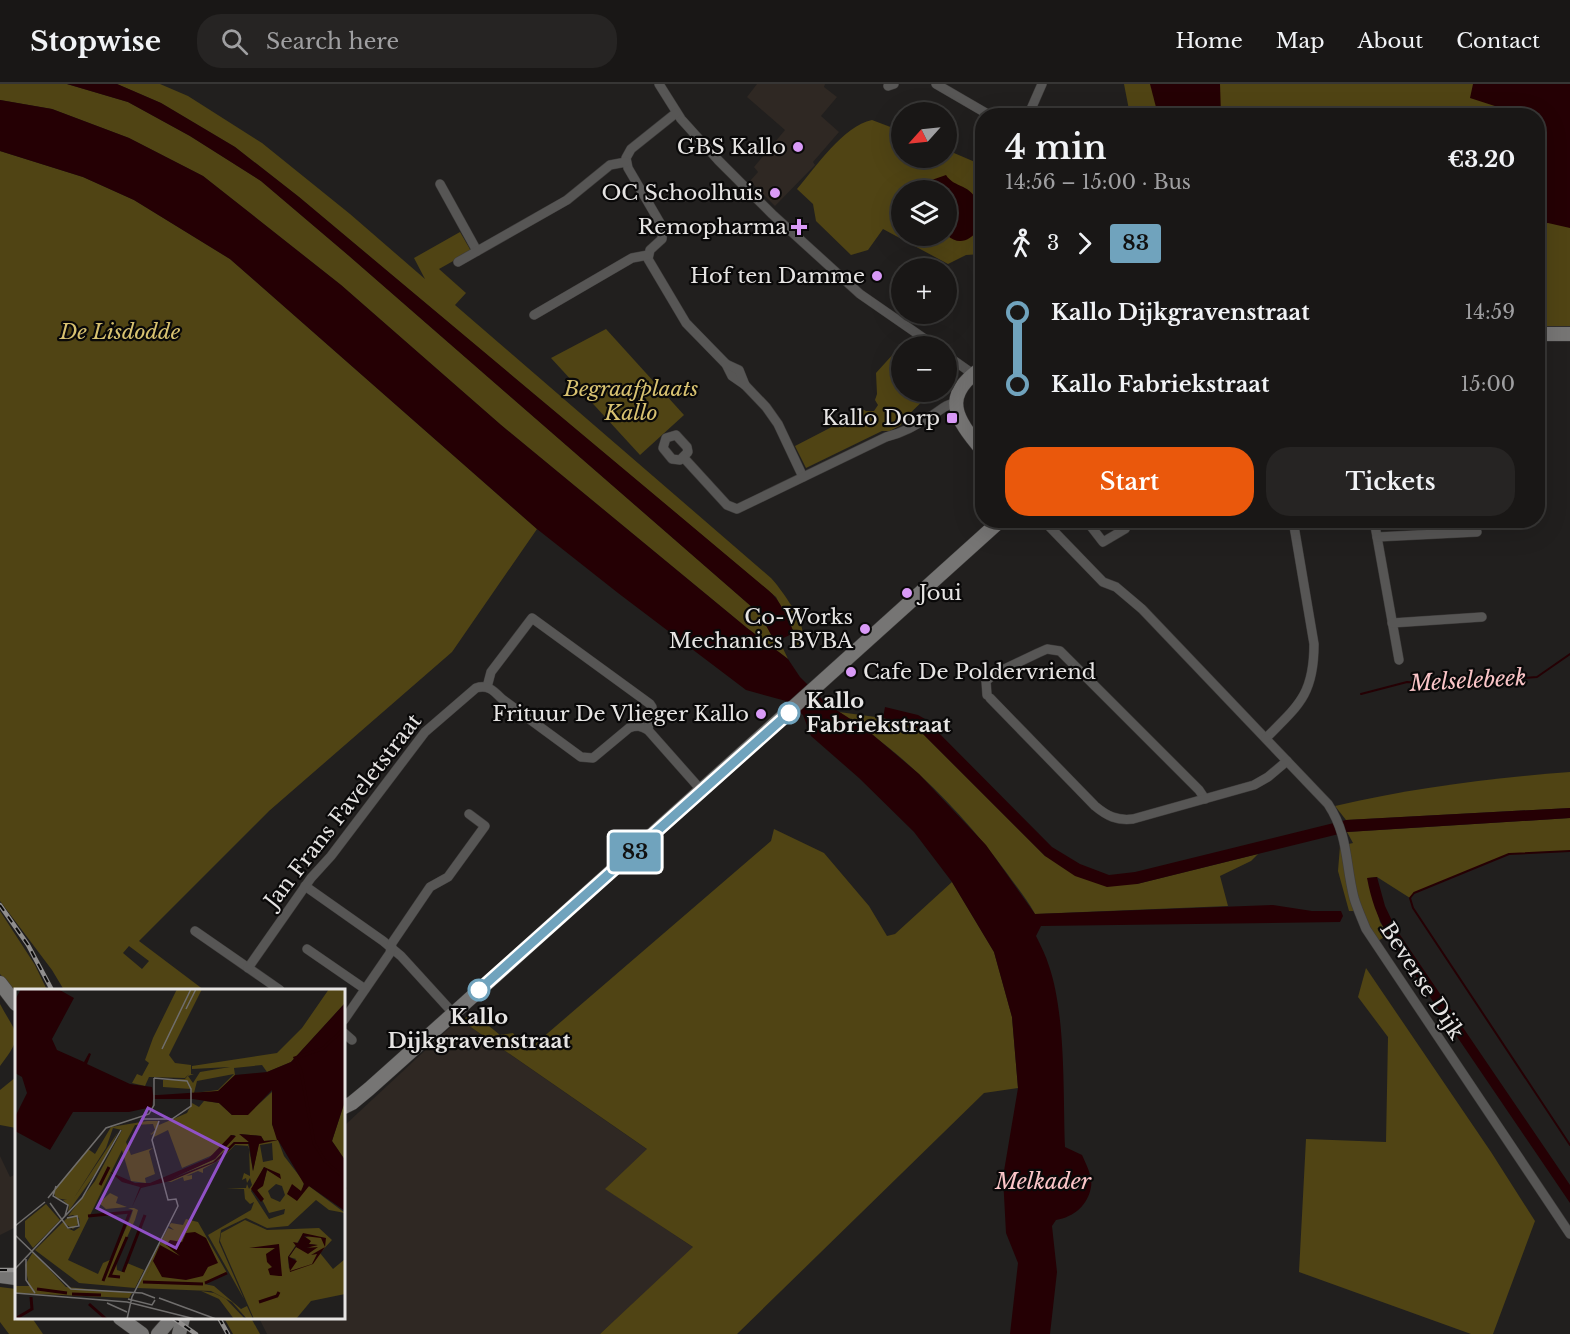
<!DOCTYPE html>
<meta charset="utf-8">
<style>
:root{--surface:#191716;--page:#262423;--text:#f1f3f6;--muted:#9f9fa1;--line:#373635;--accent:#ea580c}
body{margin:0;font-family:"Libre Baskerville",serif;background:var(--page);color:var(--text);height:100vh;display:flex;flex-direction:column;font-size:22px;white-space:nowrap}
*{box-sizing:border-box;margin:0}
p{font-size:20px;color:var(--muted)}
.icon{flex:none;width:33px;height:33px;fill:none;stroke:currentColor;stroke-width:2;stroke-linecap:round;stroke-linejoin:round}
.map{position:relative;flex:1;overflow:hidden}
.details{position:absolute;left:975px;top:24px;width:570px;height:420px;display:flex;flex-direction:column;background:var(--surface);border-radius:24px;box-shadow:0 6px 24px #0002,0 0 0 2px var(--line)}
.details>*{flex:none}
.badge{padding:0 12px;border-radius:4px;font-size:21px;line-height:39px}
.needle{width:39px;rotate:243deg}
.fabs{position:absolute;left:891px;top:18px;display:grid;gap:12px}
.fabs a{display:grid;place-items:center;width:66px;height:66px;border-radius:50%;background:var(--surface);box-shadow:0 6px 24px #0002,0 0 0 2px var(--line);font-size:30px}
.map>.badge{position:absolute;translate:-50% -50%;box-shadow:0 0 0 3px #fff}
.legs{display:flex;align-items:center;gap:9px;height:66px;padding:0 30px;font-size:20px}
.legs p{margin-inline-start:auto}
.summary{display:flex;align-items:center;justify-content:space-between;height:102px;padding:0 30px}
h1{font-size:33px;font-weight:600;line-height:45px}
.cta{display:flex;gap:12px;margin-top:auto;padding:12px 30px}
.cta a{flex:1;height:69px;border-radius:24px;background:var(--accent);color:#fff;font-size:24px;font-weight:600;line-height:69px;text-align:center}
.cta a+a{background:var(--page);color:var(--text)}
ul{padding:0 30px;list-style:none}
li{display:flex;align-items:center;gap:21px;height:72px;font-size:22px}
li i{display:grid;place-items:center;width:9px;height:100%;margin:0 8px;background:currentColor}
li i::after{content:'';width:15px;height:15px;margin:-8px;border:4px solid;border-radius:50%;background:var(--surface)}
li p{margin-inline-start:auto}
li:first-child i{background:linear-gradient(#0000 50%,currentColor 0)}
li:last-child i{background:linear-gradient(currentColor 50%,#0000 0)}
header{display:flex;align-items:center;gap:36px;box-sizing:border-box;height:84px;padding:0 30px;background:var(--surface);border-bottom:2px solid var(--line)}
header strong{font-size:28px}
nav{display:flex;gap:33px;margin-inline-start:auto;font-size:21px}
.search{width:420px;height:54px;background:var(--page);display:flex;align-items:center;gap:15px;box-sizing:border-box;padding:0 21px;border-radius:24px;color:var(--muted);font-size:22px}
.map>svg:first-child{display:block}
.built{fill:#2f2823}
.green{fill:#504414;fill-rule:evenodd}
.water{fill:#250004}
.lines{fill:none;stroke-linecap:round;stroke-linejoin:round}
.stream{stroke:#250004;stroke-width:2}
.minor-casing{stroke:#3d3b3a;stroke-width:10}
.secondary-casing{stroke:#3d3b3a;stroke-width:15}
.minor{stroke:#575655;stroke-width:9}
.secondary{stroke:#767574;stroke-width:14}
.rail-casing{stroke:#908e8d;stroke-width:4.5}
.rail{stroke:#0a0909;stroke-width:2;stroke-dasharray:7;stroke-linecap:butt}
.line-1-casing{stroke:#fff;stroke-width:14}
.line-1{stroke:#70a3bd;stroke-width:9}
.poi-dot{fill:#d99af7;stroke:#0a0909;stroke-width:2}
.stop-1-dot{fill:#fff;stroke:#70a3bd;stroke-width:3}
.labels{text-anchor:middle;stroke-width:4.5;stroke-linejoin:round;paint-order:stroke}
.poi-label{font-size:21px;fill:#e6e4e3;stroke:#0a0909;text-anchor:end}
.park-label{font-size:21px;font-style:italic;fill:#d8c271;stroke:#0a0909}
.stop-label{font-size:21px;font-weight:bold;fill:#e6e4e3;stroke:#0a0909;text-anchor:start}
.street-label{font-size:21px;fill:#e6e4e3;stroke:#0a0909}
.water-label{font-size:22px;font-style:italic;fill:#fbc5c8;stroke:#0a0909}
.inset-river{fill:none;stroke:#250004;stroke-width:3}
.inset-road{fill:none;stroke:#706e6d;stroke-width:1.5}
.view{fill:#9051c6;fill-opacity:0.15;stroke:#9051c6;stroke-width:3}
.inset-edge{fill:none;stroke:#e6e4e3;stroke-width:3}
</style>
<header>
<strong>Stopwise</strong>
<div class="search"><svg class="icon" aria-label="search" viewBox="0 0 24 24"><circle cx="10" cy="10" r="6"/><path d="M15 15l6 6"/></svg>Search here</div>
<nav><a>Home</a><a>Map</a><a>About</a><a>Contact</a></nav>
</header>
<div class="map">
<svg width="1570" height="1250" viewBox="0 0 1570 1250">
<rect width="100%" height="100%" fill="#211f1e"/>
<!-- built -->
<g class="built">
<path d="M757 0H825L824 3 837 13 821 32 839 48 813 78 815 81 775 122 750 97 758 88 754 83 785 46 747 13Z"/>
<path d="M459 935 648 1066 606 1105 694 1164 600 1250H267L259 1234H344V1042Z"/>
<path d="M0 1072 10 1093 16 1090V1143L0 1151Z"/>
</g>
<!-- green -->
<g class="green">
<path d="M0 0H67L128 18 190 52 261 97 348 171 760 530 775 558 779 556 788 575 747 544 501 341 341 201 203 92 129 54 52 25 0 16Z"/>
<path d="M117 0H160L188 12 262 59 350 130 425 195 414 174 460 148 471 167 439 185 466 209 455 221 771 494C781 505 804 536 803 552 802 556 800 561 799 566L791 550 794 548 776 513 299 113 235 63 161 19Z"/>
<path d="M1124 0H1570V242H1538V32L1130 31Z"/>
<path d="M872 36 901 47 902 74H946L947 66 982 81V170L966 171 948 180 883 145 868 166 851 171 816 137 813 120 797 105C816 83 843 42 872 36ZM902 106H946V152H902Z"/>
<path d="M0 67 83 93 134 116 230 175 537 445 452 568 269 727 139 857 204 906H64L52 886 0 817ZM129 862 149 877 142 885 123 869Z"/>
<path d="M606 245 684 331 640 371 551 274Z"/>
<path d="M895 268 901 271 902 308H932L902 337 901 341 890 347H882L806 384 795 362 853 332 859 323 866 327H874L878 321 875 316 877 310 876 289Z"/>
<path d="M839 628 883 634 917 644 1045 772 1137 800 1258 770 1251 777 1220 792 1228 822 1035 830C1027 815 1016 802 1006 788 962 728 903 668 839 628Z"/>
<path d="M1570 688V724L1346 736 1335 722C1412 704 1491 694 1570 688Z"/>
<path d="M1570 734V767L1509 770 1414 809 1410 814 1377 793 1368 794 1380 838 1388 851 1376 858 1361 827H1349L1338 787 1340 762 1353 759 1347 748Z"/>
<path d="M774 745 824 769 869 822 887 852 895 850 952 798 994 868 1012 933 1018 1004 984 1009 737 1250H600L693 1163 605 1105 647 1065 462 937 472 928 500 951 513 949 527 967 771 757Z"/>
<path d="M0 827 35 881 47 906H16V910L0 890Z"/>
<path d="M1366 884 1491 1068 1535 1137 1493 1250H1471L1299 1188 1306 1055 1386 1058 1388 953 1358 913Z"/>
<path d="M0 920C18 953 24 950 0 982Z"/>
<path d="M16 993V1044L0 1041V1006Z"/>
<path d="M0 1203 16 1205V1234H32L43 1250H9L0 1238Z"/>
<path d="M224 1234H251L260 1250H233Z"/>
</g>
<!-- water -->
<g class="water">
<path d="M67 0H117L161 19 235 63 299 113 768 506C781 517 787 533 794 549L775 558 760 530 348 171 261 97 190 52 128 18Z"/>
<path d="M1150 0H1220L1221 31H1158Z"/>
<path d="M1473 0H1570V144L1548 139 1538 140V32L1503 31 1501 24 1470 14Z"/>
<path d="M0 16 52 25 129 54 203 92 341 201 501 341 747 544 788 575 800 593 827 620 866 645 919 690 986 761 1035 830 1273 821 1312 827H1341L1343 832 1340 838 1041 842 1036 852C1041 862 1046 872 1049 882 1066 931 1063 1010 1065 1063L1082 1071C1086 1080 1093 1093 1091 1103 1088 1121 1074 1133 1056 1136L1052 1142 1057 1188 1050 1250H1010L1018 1179 1006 1149 1003 1093 1018 1004 1012 933 994 868 952 798 914 748 859 694 811 652 803 631 786 617 746 606 618 509 537 445 230 175 134 116 83 93 0 67Z"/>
<path d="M946 91C955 105 970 98 980 122 988 143 965 169 947 151L946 106H903L904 103 908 100 926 98Z"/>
<path d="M885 623 918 631 925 635 1052 763 1080 780 1109 791 1135 788 1346 736 1570 724V734L1347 748 1137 800 1107 803 1075 792 1045 772 917 644 883 634Z"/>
<path d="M1377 793 1385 822 1396 845 1570 1101V1119L1388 851C1377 833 1371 815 1367 794Z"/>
</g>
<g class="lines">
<!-- stream -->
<g class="stream">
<path d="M1361 610 1407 598 1439 600 1537 593 1570 570"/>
<path d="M1570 767 1509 770 1414 809 1410 814 1413 824 1570 1061"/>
</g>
<defs>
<g id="minor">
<path d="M659 0 681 35 718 76 772 130 860 210 935 262"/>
<path d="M936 0 991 32"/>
<path d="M888 2 894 0"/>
<path d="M676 29 631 65 626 74 628 84 663 144 662 155 650 166 648 175 686 239 726 280 732 292 745 301 766 323 778 340 803 393"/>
<path d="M1028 32 1042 0"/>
<path d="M440 100 477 167"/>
<path d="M458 178 567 116 610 81 626 78"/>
<path d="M534 231 632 174 648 171"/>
<path d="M946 271 973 290"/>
<path d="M726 280 739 286 745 301"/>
<path d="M676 351 687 363 688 368 680 376 672 375 663 364 666 354Z"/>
<path d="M684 374 727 421 737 425 886 353C903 349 916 341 931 332 940 327 945 320 956 319"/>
<path d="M1043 436 1103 498 1116 503 1142 525 1328 720C1349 752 1345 779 1354 814 1357 824 1362 835 1366 845L1570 1150"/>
<path d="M1086 436 1103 458 1125 445 1126 443V436"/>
<path d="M1374 436 1399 576"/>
<path d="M1377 453 1477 448"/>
<path d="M1392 539 1482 533"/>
<path d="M487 603 491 588 532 534 650 620 652 623 648 646"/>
<path d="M987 611 986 597 994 590 1038 569 1047 565 1060 567 1199 706 1205 715"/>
<path d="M990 614 1095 722C1107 732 1117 737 1133 735L1254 701 1268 693 1287 677"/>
<path d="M1266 654C1299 621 1314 610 1314 560L1293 436"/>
<path d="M305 802 383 857 401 872 453 929"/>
<path d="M195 847 280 906"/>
<path d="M307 865 365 905"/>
<path d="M248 884 311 794 331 772 425 648 476 604C488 600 494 607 502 615L581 673 593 674 629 644C637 641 641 642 648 646L702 707"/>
<path d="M344 936 390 869 392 859 430 803 448 793 485 742 469 730"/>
<path d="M344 949 352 956"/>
</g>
<g id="secondary">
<path d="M1538 250H1570"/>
<path d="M982 284C940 312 956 335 982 366"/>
<path d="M0 899 16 920"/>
<path d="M344 1023 352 1019 369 1005 464 920 1001 436"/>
<path d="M0 1192 16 1194"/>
<path d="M120 1234 142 1250"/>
<path d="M158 1250 172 1234"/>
<path d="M179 1250 183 1234"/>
</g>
</defs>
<!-- minor casing -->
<use href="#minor" class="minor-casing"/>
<!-- secondary casing -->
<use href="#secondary" class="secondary-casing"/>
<!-- minor -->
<use href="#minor" class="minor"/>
<!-- secondary -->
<use href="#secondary" class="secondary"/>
<defs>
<g id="rail">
<path d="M0 821 28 861 52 906"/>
<path d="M0 1186H16"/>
<path d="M173 1234 196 1250"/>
<path d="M219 1234 228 1250"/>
</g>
</defs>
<!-- rail casing -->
<use href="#rail" class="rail-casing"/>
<!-- rail -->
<use href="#rail" class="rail"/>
</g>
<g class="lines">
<defs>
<path id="line-1" d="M479 906 789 629"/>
</defs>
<!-- line-1 casing -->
<use href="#line-1" class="line-1-casing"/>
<!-- line-1 -->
<use href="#line-1" class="line-1"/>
</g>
<!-- markers -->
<g class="poi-dot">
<circle cx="798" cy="63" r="6"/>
<circle cx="775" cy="109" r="6"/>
<path d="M796 134h6v6h6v6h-6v6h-6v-6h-6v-6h6z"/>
<circle cx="877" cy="192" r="6"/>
<rect x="946" y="328" width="12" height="12" rx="3"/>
<circle cx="907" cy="509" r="6"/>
<circle cx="865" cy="545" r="6"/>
<circle cx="851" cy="588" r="6"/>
<circle cx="761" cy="630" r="6"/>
</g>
<g class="stop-1-dot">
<circle cx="789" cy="629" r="10"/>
<circle cx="479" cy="906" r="10"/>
</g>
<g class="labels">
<!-- poi labels -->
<g class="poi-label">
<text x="786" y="70">GBS Kallo</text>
<text x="763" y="116">OC Schoolhuis</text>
<text x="787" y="150">Remopharma</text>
<text x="865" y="199">Hof ten Damme</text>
<text x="940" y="341">Kallo Dorp</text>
<text x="919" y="516" text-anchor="start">Joui</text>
<text x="853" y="540">Co-Works<tspan x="853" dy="24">Mechanics BVBA</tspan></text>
<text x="863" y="595" text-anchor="start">Cafe De Poldervriend</text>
<text x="749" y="637">Frituur De Vlieger Kallo</text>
</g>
<!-- park labels -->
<g class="park-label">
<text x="120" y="255">De Lisdodde</text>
<text x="631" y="312">Begraafplaats<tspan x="631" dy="24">Kallo</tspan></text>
</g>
<!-- stop labels -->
<g class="stop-label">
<text x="806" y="624">Kallo<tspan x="806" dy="24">Fabriekstraat</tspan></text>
<text x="479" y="940" text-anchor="middle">Kallo<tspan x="479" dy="24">Dijkgravenstraat</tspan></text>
</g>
<!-- street labels -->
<g class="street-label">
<text transform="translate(343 727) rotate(-52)" y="7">Jan Frans Faveletstraat</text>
<text transform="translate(1422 897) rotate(57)" y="7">Beverse Dijk</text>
</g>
<!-- water labels -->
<g class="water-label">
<text transform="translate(1468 596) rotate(-3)" y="8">Melselebeek</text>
<text x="1043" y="1105">Melkader</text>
</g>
</g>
<!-- overview -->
<g transform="translate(15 905)">
<rect width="330" height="330" fill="#211f1e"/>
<path d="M162 0H187L154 66 160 74 176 76V85H179L173 87 178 94 185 83 215 78 177 80V77L262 64 287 39 314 0H330V14L276 73 252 83 247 76 219 79 220 86 204 102 178 106 176 100 148 98V91L170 90 174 85 170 89 134 88 130 97 117 94 122 85 127 87 134 74 130 71 138 49ZM219 85 203 101 179 104 182 92ZM258 102 257 135 269 167 289 193 288 200 294 197 330 224 314 221 301 211 273 237 252 239 231 229 206 241 204 253 229 310 193 246 236 221 239 213 235 215 230 210 229 200 211 199H231L232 195 234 200 237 196 235 189 232 194 231 189 227 191 229 184 235 187 234 157 220 156 205 171 188 180V184L183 182 171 187 177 186V190L169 192 168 188 156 193 151 192H155L196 174 150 191 200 170 220 146H216L200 165 167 179 153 141 137 149 140 143 136 146 135 142 136 145 140 141 138 135 120 136 111 153 116 166 138 159 134 162 140 185 130 189 131 194 116 192 107 161 53 271 83 285 88 274 97 270 115 230 118 221 113 219H119L123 221 120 231 101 272 102 281 108 283 112 274 129 281 120 299 64 294 20 261 53 228H61L64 234 58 240 50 235 52 239 59 242 65 238 64 229 58 226 53 227 80 192 107 141 98 139 91 159 59 209 103 143 88 174 53 223 54 217 48 211H52L41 209 38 202 73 160 80 165 96 138 132 132H143L144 136 172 124 177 114 184 118 189 112 204 114 217 126H232ZM225 145 246 147 249 152 262 151 244 154 238 182 233 155H220L207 168 219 153H234ZM257 154 258 171 248 173 245 156ZM249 178 266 189 252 181 248 196 242 201 254 224 270 220 269 225 254 230 236 202ZM261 195 267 197 270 206 265 213 256 209 253 202ZM330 112V171L317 152ZM95 204 103 208 101 214 112 218 91 220 84 214ZM31 215 45 231 18 259 10 248V232ZM171 230 183 233 212 284 189 295 199 297 226 320 232 317 238 330H232L217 313 196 302 122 299 153 239 159 241 154 237 156 234 168 236ZM230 231 252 241 304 239 317 251 305 264 318 280 330 270V305L296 312 281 330H239L205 252 206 244ZM288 245 294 247 288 249 294 255 302 256 291 258 297 259 295 263 281 258 274 268 281 270 274 280 273 268ZM18 263 51 298 117 304 114 309 0 304V297H14L10 276ZM186 302 199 304 211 310 230 330H219L204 310Z" fill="#504414" fill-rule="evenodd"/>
<path d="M6 0H43L59 9 37 50 42 61 69 73 74 64 76 65 72 75 115 95 137 98 138 106H143L203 102 220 86 252 83 276 73 330 14V112L317 152 330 171V222L294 197 282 212 272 205 277 195 286 202 289 195 263 151 244 155 238 182 234 155H220L209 166 201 173 155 192 126 199 117 218 125 198 107 193 95 183 120 194H135L194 169 216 146 221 147 200 170 154 191 198 173 219 153H234L224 145 246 147 249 152 262 151 257 135V101L233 126H217L204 114 178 110H138L137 118 114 123H58L35 161 0 142V128L12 104 7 88 0 84V11ZM249 178 265 185 266 190 252 181 248 197 242 201 249 210 246 213 236 200ZM180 243 191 249 203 274 193 278 188 287 171 291 147 288 138 272 129 292 145 256 165 267 151 256 155 251 167 253 171 244ZM288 244 311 249 310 258 298 275 275 283 273 268 281 257 278 253 283 254ZM289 247 306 249 310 258 296 266 302 265 297 275 275 282 282 272 274 268 281 258 293 265 303 258 291 259 303 256 294 255 296 252ZM264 255 267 287H264L255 286 253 280 257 278 252 273 251 265 260 259H234Z" fill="#250004" fill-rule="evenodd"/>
<path class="inset-river" d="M330 39 307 60 280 69 286 82 299 154 310 172 327 187 330 200M85 196 94 178M73 227 115 223 88 292M108 283 130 226M105 288 95 287 112 248M128 293 188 295M190 294 212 284M22 300 52 304M57 305 86 306M244 313 262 307 264 303M74 315 91 330M0 330 17 320 16 308"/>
<path class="inset-road" d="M171 20 181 0M147 60 176 0M127 130H157L176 117V100L172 92 139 89M41 197 38 207 53 216 50 227M33 209 91 139 134 125 139 116V89M35 214 53 239 64 237 62 227 52 229M0 237 30 213M0 246 56 300 127 304 140 309M11 270V291L20 304M0 280 67 209 106 141M0 304 112 313 180 330M144 309 201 330M113 310 137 316 140 311M92 314 112 323M112 330 117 308 163 217 161 210 153 211 137 151 144 132"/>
<path class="view" d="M133 119 212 160 161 259 82 219Z"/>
<rect width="330" height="330" class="inset-edge"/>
</g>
</svg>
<div class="fabs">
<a><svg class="needle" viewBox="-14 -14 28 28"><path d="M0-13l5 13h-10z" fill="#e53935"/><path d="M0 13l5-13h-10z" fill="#9f9fa1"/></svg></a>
<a><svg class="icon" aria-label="layers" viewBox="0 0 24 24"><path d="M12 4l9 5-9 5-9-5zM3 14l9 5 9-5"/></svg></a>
<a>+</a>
<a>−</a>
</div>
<b class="badge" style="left:635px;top:768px;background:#70a3bd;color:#111">83</b>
<section class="details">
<div class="summary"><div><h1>4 min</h1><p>14:56 – 15:00 · Bus</p></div><b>€3.20</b></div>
<div class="legs"><svg class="icon" aria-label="walk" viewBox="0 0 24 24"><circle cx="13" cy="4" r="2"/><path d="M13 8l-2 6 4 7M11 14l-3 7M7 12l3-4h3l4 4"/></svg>3<svg class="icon" aria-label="forward" viewBox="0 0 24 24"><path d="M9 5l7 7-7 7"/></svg><b class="badge" style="background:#70a3bd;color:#111">83</b></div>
<ul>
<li><i style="color:#70a3bd"></i><b>Kallo Dijkgravenstraat</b><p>14:59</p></li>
<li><i style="color:#70a3bd"></i><b>Kallo Fabriekstraat</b><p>15:00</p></li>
</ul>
<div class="cta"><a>Start</a><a>Tickets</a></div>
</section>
</div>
